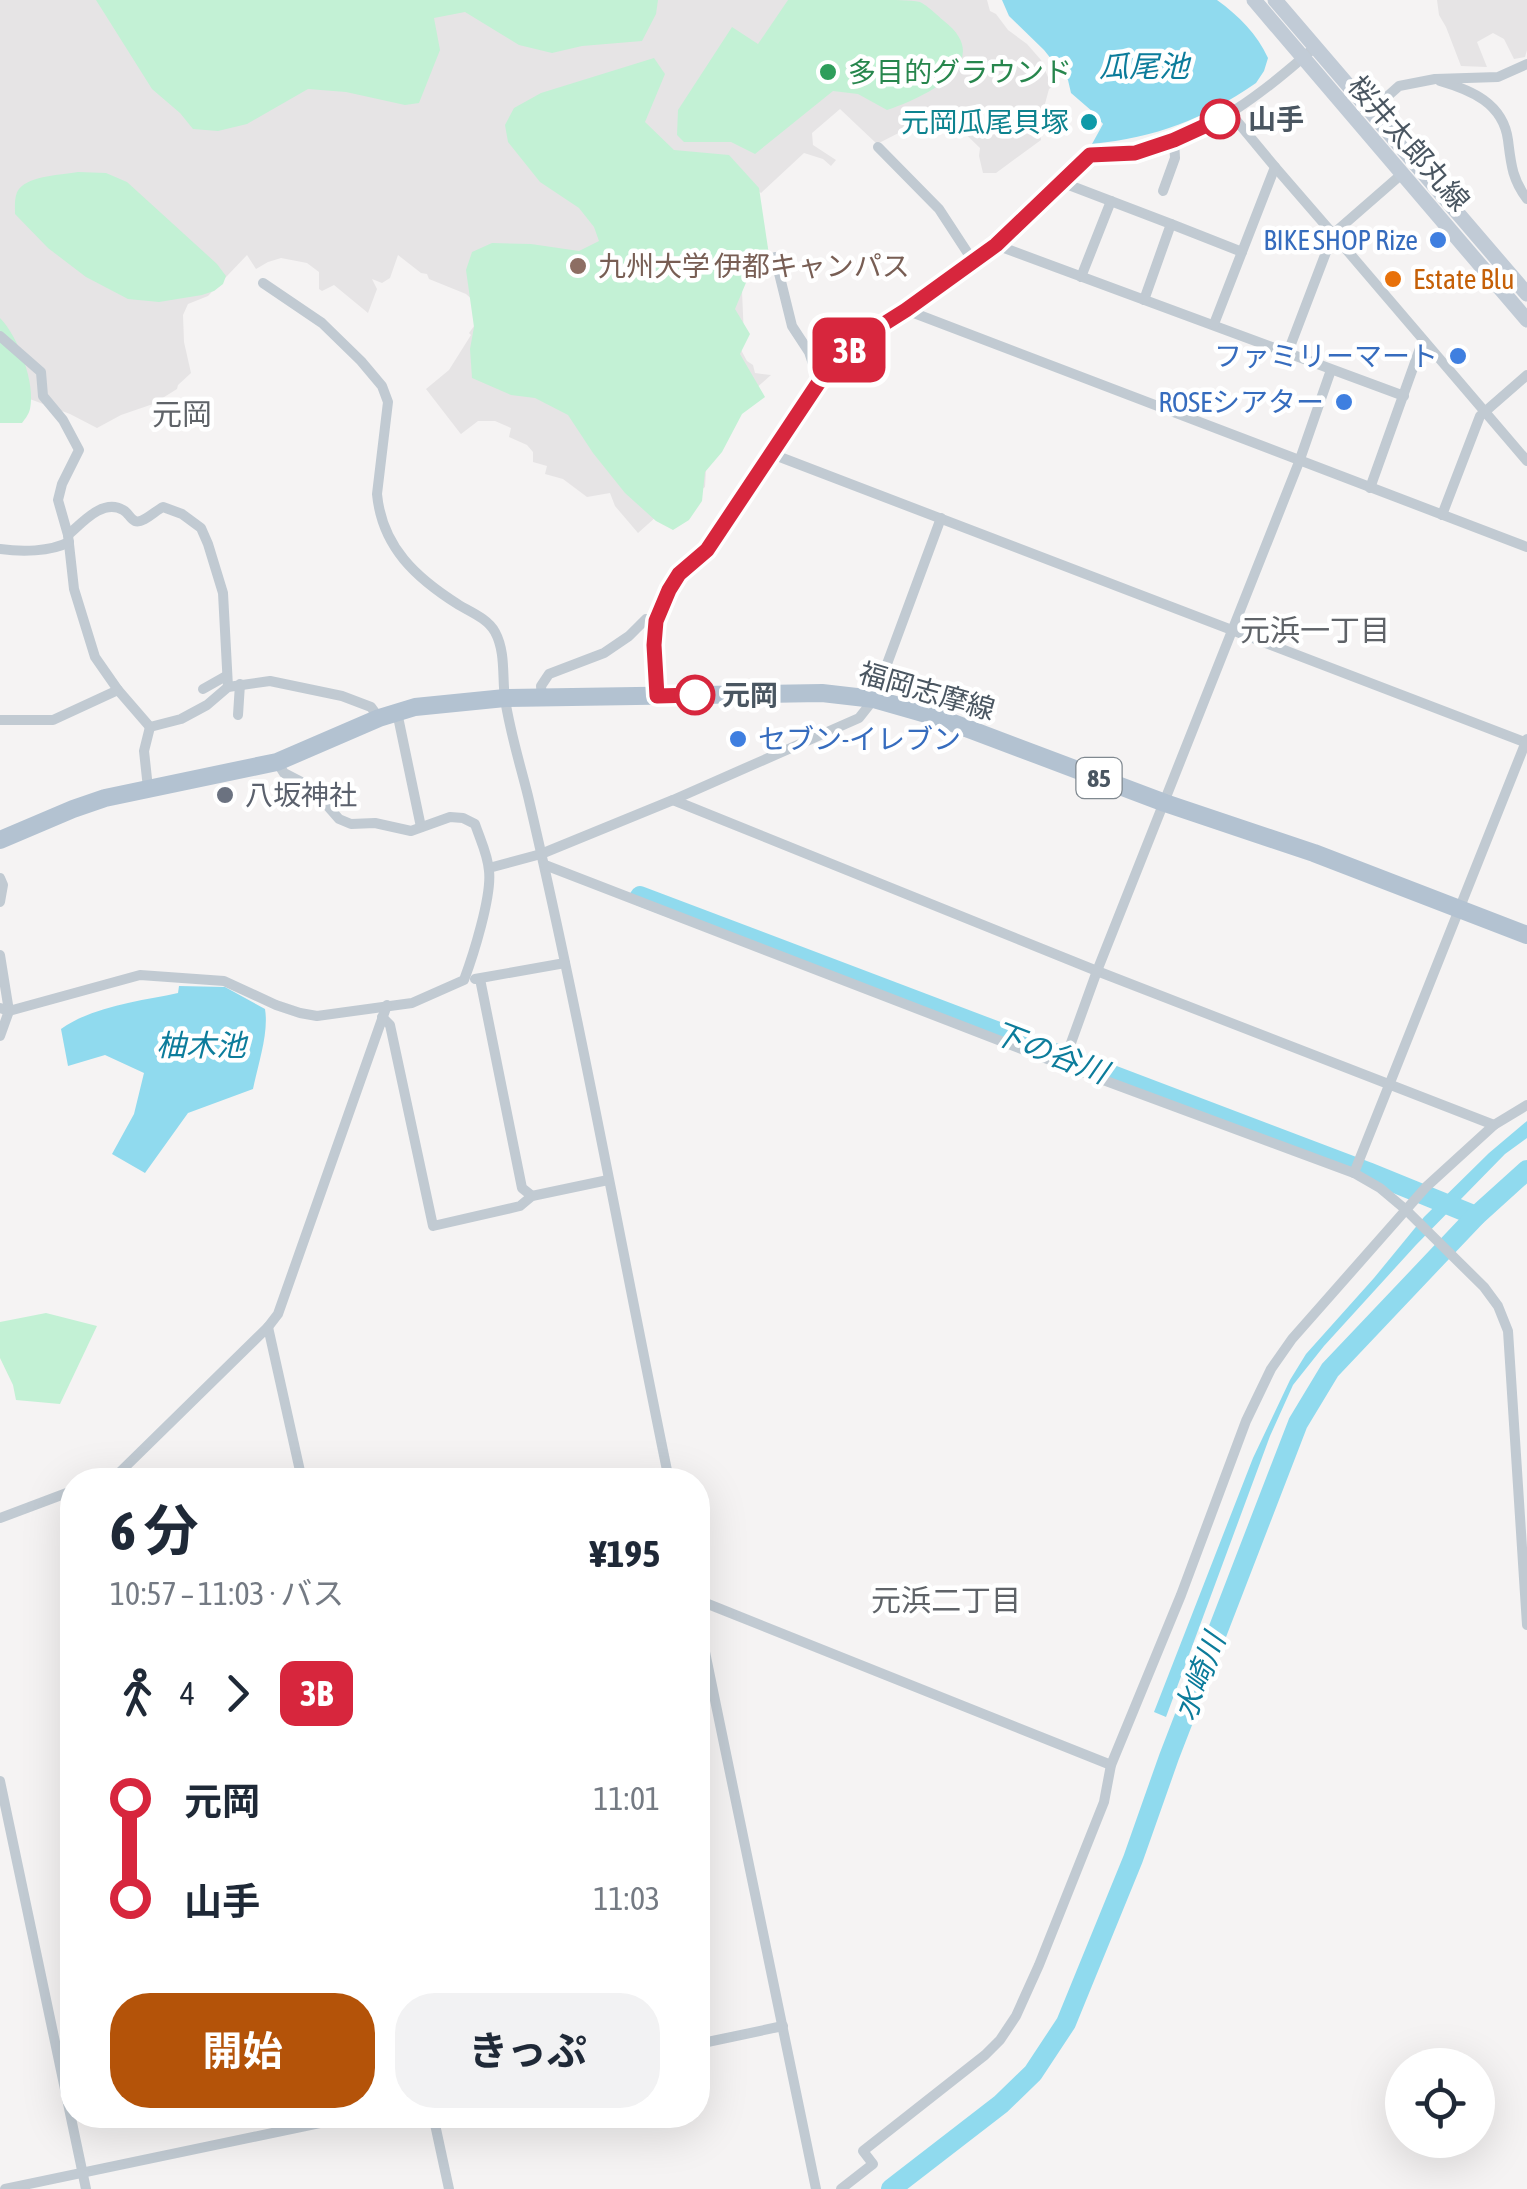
<!DOCTYPE html>
<html lang="ja">
<meta charset="utf-8">
<style>
:root{--surface:#fff;--page:#f2f2f3;--text:#1f2937;--muted:#747a83;--accent:#b45309}
body{margin:0;font-family:"Asap Condensed","Noto Sans JP",sans-serif;background:var(--page);color:var(--text);height:100vh;display:flex;flex-direction:column;font-size:38px;white-space:nowrap}
*{box-sizing:border-box;margin:0}
p{font-size:32px;color:var(--muted)}
.icon{flex:none;width:55px;height:55px;fill:none;stroke:currentColor;stroke-width:2;stroke-linecap:round;stroke-linejoin:round}
.map{position:relative;flex:1;overflow:hidden}
.sheet{position:absolute;left:60px;top:1468px;width:650px;height:660px;display:flex;flex-direction:column;background:var(--surface);border-radius:40px;box-shadow:0 10px 40px #0002}
.sheet>*{flex:none}
.badge{padding:0 20px;border-radius:15px;font-size:35px;line-height:65px}
.controls{position:absolute;left:1385px;top:2048px;display:grid;gap:20px}
.controls a{display:grid;place-items:center;width:110px;height:110px;border-radius:50%;background:var(--surface);box-shadow:0 10px 40px #0002;font-size:50px}
.map>.badge{position:absolute;translate:-50% -50%;box-shadow:0 0 0 5px #fff}
.legs{display:flex;align-items:center;gap:15px;height:110px;padding:0 50px;font-size:32px}
.legs p{margin-inline-start:auto}
.head{display:flex;align-items:center;justify-content:space-between;height:170px;padding:0 50px}
h1{font-size:55px;font-weight:700;line-height:75px}
.primary-button{display:flex;gap:20px;margin-top:auto;padding:20px 50px}
.primary-button a{flex:1;height:115px;border-radius:40px;background:var(--accent);color:#fff;font-size:40px;font-weight:700;line-height:115px;text-align:center}
.primary-button a+a{background:var(--page);color:var(--text)}
ul{padding:0 50px;list-style:none}
li{display:flex;align-items:center;gap:35px;height:100px;font-size:38px}
li i{display:grid;place-items:center;width:15px;height:100%;margin:0 12px;background:currentColor}
li i::after{content:'';width:25px;height:25px;margin:-12px;border:8px solid;border-radius:50%;background:var(--surface)}
li p{margin-inline-start:auto}
li:first-child i{background:linear-gradient(#0000 50%,currentColor 0)}
li:last-child i{background:linear-gradient(currentColor 50%,#0000 0)}
.map>svg:first-child{display:block}
.education{fill:#e6e4e5}
.green{fill:#c3f1d5}
.water{fill:#90daee}
.lines{fill:none;stroke-linecap:round;stroke-linejoin:round}
.river{stroke:#90daee;stroke-width:20}
.minor{stroke:#c1cad2;stroke-width:10}
.secondary{stroke:#c1cbd6;stroke-width:15}
.primary{stroke:#b3c2d1;stroke-width:18}
.line-1-casing{stroke:#fff;stroke-width:22}
.line-1{stroke:#d7263d;stroke-width:15}
.leisure-dot{fill:#2e9e5b;stroke:#fff;stroke-width:4}
.stop-1-dot{fill:#fff;stroke:#d7263d;stroke-width:5}
.culture-dot{fill:#0f9aa8;stroke:#fff;stroke-width:4}
.shop-dot{fill:#3f7fe0;stroke:#fff;stroke-width:4}
.education-dot{fill:#8d6e63;stroke:#fff;stroke-width:4}
.food-dot{fill:#e8710a;stroke:#fff;stroke-width:4}
.worship-dot{fill:#6b7280;stroke:#fff;stroke-width:4}
.labels{text-anchor:middle;stroke-width:9;stroke-linejoin:round;paint-order:stroke}
.shield{fill:#fff;stroke:#808990;stroke-width:2.5}
.shield-label{font-size:25px;font-weight:bold;fill:#4a5661}
.leisure-label{font-size:28px;fill:#27864d;stroke:#fff;text-anchor:start}
.stop-label{font-size:28px;font-weight:bold;fill:#4a5661;stroke:#fff;text-anchor:start}
.culture-label{font-size:28px;fill:#0d838f;stroke:#fff;text-anchor:end}
.street-label{font-size:28px;fill:#4a5661;stroke:#fff}
.shop-label{font-size:28px;fill:#366cbe;stroke:#fff;text-anchor:end}
.education-label{font-size:28px;fill:#785e54;stroke:#fff;text-anchor:start}
.food-label{font-size:28px;fill:#c56008;stroke:#fff;text-anchor:start}
.worship-label{font-size:28px;fill:#5b616d;stroke:#fff;text-anchor:start}
.water-label{font-size:30px;font-style:italic;fill:#0c7c9b;stroke:#fff}
.neighbourhood-label{font-size:30px;fill:#5f6368;stroke:#fff}
</style>
<div class="map">
<svg width="1527" height="2189" viewBox="0 0 1527 2189">
<rect width="100%" height="100%" fill="#f5f3f3"/>
<!-- education -->
<g class="education">
<path d="M0 0H987L990 11 996 14 1008 30 1027 44 1041 60 1052 87 1049 89 1040 122 1041 140 996 173H983L979 156 980 148 949 118H928L877 144 840 109 812 133 813 145 836 160 831 166 823 159 804 153 761 193 726 166 762 241 768 247 747 256 741 267 744 338 741 350 747 361 753 365 755 373 771 375 755 389 699 452 706 470 705 487 701 490 695 482 638 533 615 506 610 493 587 497 563 479 545 474 547 466 533 462V452L527 445 509 437 511 428 495 421H478L461 434 460 433 426 389 449 370 471 335 469 333 485 311 466 294 429 279 427 274 421 273 398 255 390 278 382 283 372 279 377 289 368 313 334 285 322 291 319 289V272L307 263 281 258 268 262 256 269 247 255 208 296 188 304 183 315 184 342 191 373 178 385 177 389 153 404 121 415 97 428 70 414 19 395 0 361Z"/>
<path d="M1437 0H1527V50L1525 57 1514 59 1504 39 1493 33 1477 42 1487 67 1461 66 1446 27 1439 15Z"/>
</g>
<!-- green -->
<g class="green">
<path d="M96 0H658L656 14 642 41 582 46 552 53 519 45 465 12 434 18 440 50 419 103 405 105 346 92 308 89 247 124 218 131 193 129 180 113 152 89Z"/>
<path d="M788 0C819 0 850 0 881 0 893 0 910 0 920 2 928 6 937 15 944 21 998 63 923 98 887 110L858 94 833 91 755 154 731 142H684L677 135 678 110 732 27 758 44Z"/>
<path d="M654 58 665 74 645 122 674 150 729 155 759 188 769 255 750 273 735 309 750 334 740 354 765 397 742 414 722 452 705 472 702 501 689 520 673 530 656 521 625 493 593 453 568 415 535 398 511 395 472 378 470 349 474 327 466 270 472 252 492 243 531 244 579 251 599 241 594 227 579 208 540 182 508 142 505 125 514 108 541 93Z"/>
<path d="M78 172 106 173 127 182 217 264 226 276 223 284 214 291 202 295 159 302 128 299 86 277 48 248 15 214C15 207 14 195 19 189 31 175 62 175 78 172Z"/>
<path d="M0 318C18 336 36 384 30 409 29 414 25 419 22 423H0Z"/>
<path d="M46 1313 97 1326 60 1404 16 1400 13 1385 0 1358V1322Z"/>
</g>
<!-- water -->
<g class="water">
<path d="M1002 0H1217C1239 16 1257 34 1268 58L1264 71 1256 83C1202 120 1157 137 1092 144L1103 124 1093 112 1071 93 1068 80 1044 50 1009 16Z"/>
<path d="M179 986 225 987 265 1009C269 1033 258 1064 253 1089L188 1113 145 1173 112 1154 134 1114 144 1073 105 1055 68 1066 61 1029C93 1006 141 1001 178 993Z"/>
<path d="M1527 1121V1138L1505 1154 1416 1245 1324 1346 1293 1385 1270 1436 1166 1717 1154 1712 1253 1458 1290 1380 1306 1354 1374 1278 1424 1217 1489 1153Z"/>
</g>
<g class="lines">
<!-- river -->
<g class="river">
<path d="M640 896 1368 1172 1476 1216"/>
<path d="M891 2189 1001 2104 1033 2073 1066 2023 1133 1859 1169 1757 1298 1423 1330 1370 1476 1216 1527 1170"/>
</g>
<!-- minor -->
<g class="minor">
<path d="M1440 81C1471 90 1503 103 1508 140 1511 164 1512 179 1527 199"/>
<path d="M1371 111 1399 86 1435 79 1498 77 1527 64"/>
<path d="M878 147 939 209 973 261"/>
<path d="M1275 167 1333 234 1403 173"/>
<path d="M1061 182 1171 224 1144 300"/>
<path d="M1163 191 1175 158 1174 140"/>
<path d="M1171 224 1242 252"/>
<path d="M996 245 1404 396"/>
<path d="M775 257 792 326 809 352 819 382"/>
<path d="M1081 277 1111 201"/>
<path d="M263 283 322 323 361 361 382 386 388 402 377 494C382 547 416 578 459 605 471 612 488 619 495 632 506 652 502 678 505 699 510 732 520 764 528 796 581 1022 622 1252 669 1480"/>
<path d="M906 310 1527 547"/>
<path d="M1214 324 1275 167 1231 114"/>
<path d="M0 336 41 372 43 396 63 420 79 450 62 484 58 500 68 535 74 589 95 657 118 690 150 727"/>
<path d="M1288 352 1333 234 1527 461"/>
<path d="M772 454 1527 743"/>
<path d="M1370 488 1423 340"/>
<path d="M1442 515 1480 416 1527 375"/>
<path d="M68 535C82 523 103 498 123 510 128 512 130 519 135 521 143 524 156 510 163 507L182 514 201 528 208 544 223 593 228 687"/>
<path d="M0 549C21 552 50 552 69 542"/>
<path d="M203 689 226 676"/>
<path d="M657 696 655 645 656 621 669 590 679 574 707 550 819 382 860 339 906 310 996 245 1090 155C1105 154 1122 155 1137 152 1206 138 1265 92 1316 46"/>
<path d="M542 697 541 686 549 674 604 653 629 636 646 619 656 621"/>
<path d="M397 712 421 827"/>
<path d="M238 715 240 684"/>
<path d="M0 720H53L118 690"/>
<path d="M148 788 144 751 150 727 181 719 207 705 228 687 270 681 342 696 371 707 379 718"/>
<path d="M673 800 1097 971 1494 1125"/>
<path d="M545 865 1063 1065 1354 1173 1380 1188 1405 1209 1484 1287 1498 1306 1508 1331 1527 1625"/>
<path d="M489 868 541 854 673 800 859 718 874 699 941 518"/>
<path d="M0 878 3 885 0 902"/>
<path d="M0 955 9 1011 0 1036"/>
<path d="M475 979 565 963"/>
<path d="M480 979 522 1188 532 1196"/>
<path d="M0 1008 9 1011 140 975 224 981 276 1005 300 1013 317 1016 412 1003 464 980C473 956 492 896 489 871 488 855 480 839 475 824L463 818 450 817 411 831 375 823 351 824 339 819 311 787 284 773 277 762"/>
<path d="M382 1017 390 1025 433 1226 520 1206 532 1196 608 1180"/>
<path d="M1063 1065 1097 971 1299 462 1331 370"/>
<path d="M1354 1173 1527 739"/>
<path d="M268 1327 302 1480"/>
<path d="M101 1480 119 1473 268 1327 278 1314 387 1005"/>
<path d="M0 1518 72 1491"/>
<path d="M698 1600 1111 1765"/>
<path d="M698 1618 816 2189"/>
<path d="M0 1781 86 2189"/>
<path d="M698 2044 783 2026"/>
<path d="M433 2115 449 2189"/>
<path d="M5 2189 358 2115"/>
<path d="M841 2189 873 2164 863 2151 985 2055 1000 2040 1016 2016 1039 1965 1104 1802 1111 1765 1181 1595 1246 1421 1271 1369 1292 1339 1426 1187 1494 1125 1527 1105"/>
</g>
<!-- secondary -->
<g class="secondary">
<path d="M1254 0 1527 320"/>
<path d="M1275 0 1527 294"/>
</g>
<!-- primary -->
<path class="primary" d="M0 840 73 809 105 798 277 762 379 718 415 707 505 698 822 693 874 699 937 717 1165 803 1314 853 1527 935"/>
</g>
<g class="lines">
<defs>
<path id="line-1" d="M695 695 657 696 654 645 656 621 669 590 679 574 707 550 819 382 860 339 906 310 996 245 1090 155 1135 153 1174 140 1220 119"/>
</defs>
<!-- line-1 casing -->
<use href="#line-1" class="line-1-casing"/>
<!-- line-1 -->
<use href="#line-1" class="line-1"/>
</g>
<!-- markers -->
<circle class="leisure-dot" cx="828" cy="72" r="10"/>
<g class="stop-1-dot">
<circle cx="1220" cy="119" r="18"/>
<circle cx="695" cy="695" r="18"/>
</g>
<circle class="culture-dot" cx="1089" cy="122" r="10"/>
<g class="shop-dot">
<circle cx="1438" cy="240" r="10"/>
<circle cx="1458" cy="356" r="10"/>
<circle cx="1344" cy="402" r="10"/>
<circle cx="738" cy="739" r="10"/>
</g>
<circle class="education-dot" cx="578" cy="266" r="10"/>
<circle class="food-dot" cx="1393" cy="279" r="10"/>
<circle class="worship-dot" cx="225" cy="795" r="10"/>
<g class="labels">
<!-- shield labels -->
<rect class="shield" x="1076.5" y="758" width="45" height="40" rx="8"/>
<g class="shield-label">
<text x="1099" y="787">85</text>
</g>
<!-- leisure labels -->
<g class="leisure-label">
<text x="848" y="82">多目的グラウンド</text>
</g>
<!-- stop labels -->
<g class="stop-label">
<text x="1248" y="129">山手</text>
<text x="722" y="705">元岡</text>
</g>
<!-- culture labels -->
<g class="culture-label">
<text x="1069" y="132">元岡瓜尾貝塚</text>
</g>
<!-- street labels -->
<g class="street-label">
<text transform="translate(1409 143) rotate(49)" y="10">桜井太郎丸線</text>
<text transform="translate(927 691) rotate(16)" y="10">福岡志摩線</text>
</g>
<!-- shop labels -->
<g class="shop-label">
<text x="1418" y="250">BIKE SHOP Rize</text>
<text x="1438" y="366">ファミリーマート</text>
<text x="1324" y="412">ROSEシアター</text>
<text x="758" y="749" text-anchor="start">セブン-イレブン</text>
</g>
<!-- education labels -->
<g class="education-label">
<text x="598" y="276">九州大学 伊都キャンパス</text>
</g>
<!-- food labels -->
<g class="food-label">
<text x="1413" y="289">Estate Blu</text>
</g>
<!-- worship labels -->
<g class="worship-label">
<text x="245" y="805">八坂神社</text>
</g>
<!-- water labels -->
<g class="water-label">
<text x="1144" y="77">瓜尾池</text>
<text x="201" y="1056">柚木池</text>
<text transform="translate(1050 1053) rotate(21)" y="10">下の谷川</text>
<text transform="translate(1200 1677) rotate(-69)" y="10">水崎川</text>
</g>
<!-- neighbourhood labels -->
<g class="neighbourhood-label">
<text x="182" y="425">元岡</text>
<text x="1315" y="641">元浜一丁目</text>
<text x="946" y="1611">元浜二丁目</text>
</g>
</g>
</svg>
<div class="controls">
<a><svg class="icon" aria-label="locate" viewBox="0 0 24 24"><circle cx="12" cy="12" r="6"/><path d="M12 2v4M12 18v4M2 12h4M18 12h4"/></svg></a>
</div>
<b class="badge" style="left:849px;top:350px;background:#d7263d;color:#fff">3B</b>
<section class="sheet">
<div class="head"><div><h1>6 分</h1><p>10:57 – 11:03 · バス</p></div><b>¥195</b></div>
<div class="legs"><svg class="icon" aria-label="walk" viewBox="0 0 24 24"><circle cx="13" cy="4" r="2"/><path d="M13 8l-2 6 4 7M11 14l-3 7M7 12l3-4h3l4 4"/></svg>4<svg class="icon" aria-label="forward" viewBox="0 0 24 24"><path d="M9 5l7 7-7 7"/></svg><b class="badge" style="background:#d7263d;color:#fff">3B</b></div>
<ul>
<li><i style="color:#d7263d"></i><b>元岡</b><p>11:01</p></li>
<li><i style="color:#d7263d"></i><b>山手</b><p>11:03</p></li>
</ul>
<div class="primary-button"><a>開始</a><a>きっぷ</a></div>
</section>
</div>
